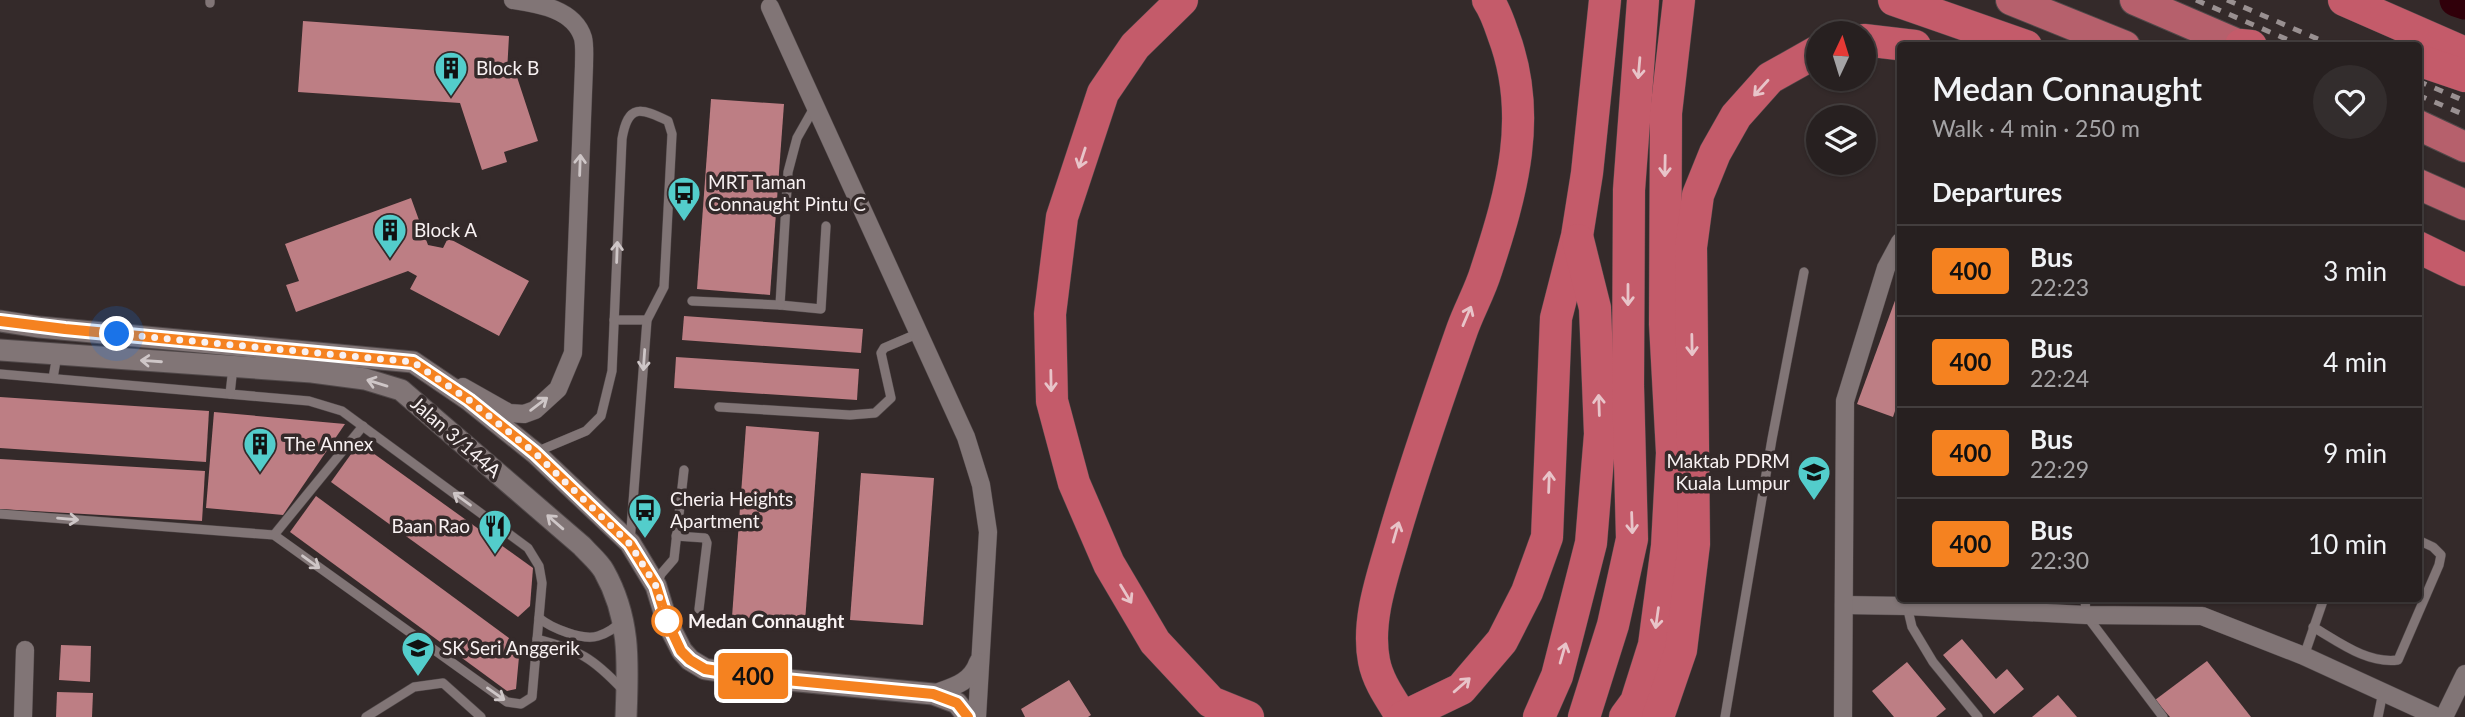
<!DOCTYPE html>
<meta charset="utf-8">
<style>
:root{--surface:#272020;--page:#332d2d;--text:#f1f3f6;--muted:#a4a3a5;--line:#433e3e}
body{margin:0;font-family:Lato,sans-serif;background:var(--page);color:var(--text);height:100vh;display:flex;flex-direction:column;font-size:26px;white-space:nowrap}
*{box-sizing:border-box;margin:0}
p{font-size:23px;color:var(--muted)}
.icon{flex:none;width:38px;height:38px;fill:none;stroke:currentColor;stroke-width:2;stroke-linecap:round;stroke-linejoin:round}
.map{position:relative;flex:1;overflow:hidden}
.details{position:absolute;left:1897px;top:42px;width:525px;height:560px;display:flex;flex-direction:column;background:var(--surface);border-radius:7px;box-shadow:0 2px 5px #0004,0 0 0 2px var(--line)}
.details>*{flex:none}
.badge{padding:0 14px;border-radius:5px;font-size:24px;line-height:46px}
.needle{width:46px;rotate:4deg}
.tools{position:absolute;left:1806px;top:21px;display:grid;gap:14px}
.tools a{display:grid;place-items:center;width:70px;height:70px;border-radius:50%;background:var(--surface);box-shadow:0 2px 5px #0004,0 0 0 2px var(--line);font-size:35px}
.you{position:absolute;width:35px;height:35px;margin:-18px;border:5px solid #fff;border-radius:50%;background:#1a73e8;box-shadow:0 0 0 10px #1a73e833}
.map>.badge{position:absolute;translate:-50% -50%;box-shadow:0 0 0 4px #fff}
h2{padding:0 35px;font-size:26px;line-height:63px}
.round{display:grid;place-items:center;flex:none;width:74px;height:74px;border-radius:37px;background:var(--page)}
.headline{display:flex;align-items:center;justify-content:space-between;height:119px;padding:0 35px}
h1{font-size:33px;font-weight:600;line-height:52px}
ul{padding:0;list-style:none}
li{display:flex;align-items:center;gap:21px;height:91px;padding:0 35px;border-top:2px solid var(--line)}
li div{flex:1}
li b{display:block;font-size:26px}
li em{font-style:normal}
li .badge{min-width:77px;font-weight:700;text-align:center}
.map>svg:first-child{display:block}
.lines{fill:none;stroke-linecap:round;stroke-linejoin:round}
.river{stroke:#30000a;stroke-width:33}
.building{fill:#bd7e84}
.service-casing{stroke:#504849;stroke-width:10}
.minor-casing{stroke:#504849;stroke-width:19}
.tertiary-casing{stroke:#504849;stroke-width:23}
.trunk-casing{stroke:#504849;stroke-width:32}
.motorway-casing{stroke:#504849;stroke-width:33}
.service{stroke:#817576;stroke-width:9}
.minor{stroke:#817576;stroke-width:18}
.tertiary{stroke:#817576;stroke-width:21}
.trunk{stroke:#b6606c;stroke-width:30}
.motorway{stroke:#c45b6a;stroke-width:32}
.rail{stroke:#999091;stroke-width:5;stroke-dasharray:9 9;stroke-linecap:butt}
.oneway{stroke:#e8c4c9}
.oneway2{stroke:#cec6c7}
.line-casing{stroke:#fff;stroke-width:16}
.line{stroke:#f58220;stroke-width:10}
.walk{stroke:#f8f1f2;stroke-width:7;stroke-dasharray:0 12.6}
.stop-dot{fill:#fff;stroke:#f58220;stroke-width:3.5}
.labels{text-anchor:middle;stroke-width:7;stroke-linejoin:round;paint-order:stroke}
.poi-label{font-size:19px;fill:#f8f1f2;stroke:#342a2a;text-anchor:start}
.street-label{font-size:19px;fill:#f8f1f2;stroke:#342a2a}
.stop-label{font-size:19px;font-weight:bold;fill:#f8f1f2;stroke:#342a2a;text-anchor:start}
</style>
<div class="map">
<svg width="2465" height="717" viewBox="0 0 2465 717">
<rect width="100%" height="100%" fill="#342a2a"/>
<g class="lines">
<!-- river -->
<path class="river" d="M2456 0 2465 3"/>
</g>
<!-- building -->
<g class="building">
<path d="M303 21 509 36 507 72 517 77 538 141 504 152 507 162 482 170 460 103 298 92Z"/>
<path d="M711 99 784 104 770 295 697 289Z"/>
<path d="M411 198 428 245 443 248 448 238 529 281 499 336 410 289 417 276 408 271 296 312 286 285 299 281 285 244Z"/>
<path d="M1900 287V396L1893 417 1857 404Z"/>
<path d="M684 316 863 329 861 353 682 340Z"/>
<path d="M676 357 859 369 857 400 674 388Z"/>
<path d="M0 397 209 411 206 462 0 448Z"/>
<path d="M214 412 345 424 283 515 206 508Z"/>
<path d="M746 426 819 432 805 622 732 617Z"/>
<path d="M359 443 533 568 530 606 518 617 331 482Z"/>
<path d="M0 459 205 471 202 521 0 509Z"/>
<path d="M861 473 934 478 923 625 850 620Z"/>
<path d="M316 496 520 646 516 689 507 691 290 532Z"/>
<path d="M1962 639 1996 679 2007 669 2024 689 1994 714 1943 655Z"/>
<path d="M61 645 91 646 90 682 59 680Z"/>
<path d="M2207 661 2251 717H2170L2155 700Z"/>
<path d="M1907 662 1946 709 1936 717H1894L1872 691Z"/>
<path d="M1069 680 1091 715 1088 717H1025L1021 709Z"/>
<path d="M57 692 93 693 92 717H56Z"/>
<path d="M2058 695 2077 717H2032Z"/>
</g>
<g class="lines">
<defs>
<g id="service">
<path d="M210 3V0"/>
<path d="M814 108 797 138 788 172 780 305 821 309 826 226"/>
<path d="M692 301 780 305"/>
<path d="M614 320H647"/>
<path d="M0 374 309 401 342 411 528 548 539 566 542 583 532 697 521 704 507 702 274 535 0 514"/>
<path d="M53 378 57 355"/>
<path d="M230 394 233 367"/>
<path d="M719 407 850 415 875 413 891 398 881 353 884 348 919 333"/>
<path d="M536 452 586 431 601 416 612 371 622 139C628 103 641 108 668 121L672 134 664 287 647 320 630 542"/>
<path d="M274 535 363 426"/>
<path d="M676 536 705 538 707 543 699 609"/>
<path d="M657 584 661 574 674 559 684 470"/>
<path d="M2085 598 2086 615 2163 717"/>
<path d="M1907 606 1912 627 1933 662 1978 717"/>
<path d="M539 618C551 628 583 641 598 636 608 633 615 628 622 621"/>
<path d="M2313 627C2339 642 2367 664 2398 660L2439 565 2441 555 2433 547 2418 540"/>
<path d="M537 639C579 650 593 658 623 690"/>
<path d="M2304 656 2324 598"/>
<path d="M366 717 414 687 443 683 481 717"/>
<path d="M1725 717 1772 439 1804 272"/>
<path d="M2378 717 2383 692"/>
</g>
<g id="minor">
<path d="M770 7 966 437 981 485 988 532 977 717"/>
<path d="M463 387 509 413 524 414 535 410 558 389 573 353 584 66C584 57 585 46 583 38 574 9 539 4 513 0"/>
<path d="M1844 605 1907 606 2086 615 2202 616 2304 656 2437 717"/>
<path d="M933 694C952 687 971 683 978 662"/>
<path d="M23 717 25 650"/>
<path d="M1843 717 1845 401 1886 268 1900 242"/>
<path d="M2444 717 2465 674"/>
</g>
<g id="tertiary">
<path d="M0 321 39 327 413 362 469 400 535 453 630 543 656 586 667 622 682 651 690 660 705 669 756 677 933 694 957 703 968 717"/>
<path d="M0 350 312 372 365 379 401 390 582 546C589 554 599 562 604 571 631 619 628 664 626 717"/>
</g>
<g id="trunk">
<path d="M2011 0 2125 46"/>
<path d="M2135 0 2242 46"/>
<path d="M2418 125 2465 147"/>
<path d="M2418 184 2465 205"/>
</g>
<g id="motorway">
<path d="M1182 0 1135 46 1103 93 1062 217 1050 314 1052 401 1074 483 1109 564 1155 642 1211 702 1248 717"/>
<path d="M1894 0 2026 46"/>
<path d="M2344 0 2465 53"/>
<path d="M1864 40 1915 46"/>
<path d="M2241 45 2251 46"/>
<path d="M2418 60 2465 76"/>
<path d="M2418 247 2465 270"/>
<path d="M1402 717C1391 699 1378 682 1374 661 1366 620 1383 575 1394 536 1414 467 1438 398 1462 330 1469 310 1480 291 1486 271 1512 192 1534 115 1503 34 1499 22 1495 10 1488 0"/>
<path d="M1403 717 1461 689 1502 641 1527 592 1547 537 1556 318 1577 236 1587 173 1605 0"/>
<path d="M1539 717 1557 676 1591 543 1600 434 1595 308 1578 240"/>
<path d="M1584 717 1613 625 1632 539 1628 386 1629 190 1643 0"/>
<path d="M1625 717 1636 702 1654 645 1667 546 1672 453 1665 324 1666 113 1679 0"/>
<path d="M1658 717 1681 650 1694 544 1691 247 1698 195 1715 153 1736 116 1770 78 1818 51"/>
</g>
</defs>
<!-- service casing -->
<use href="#service" class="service-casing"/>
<!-- minor casing -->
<use href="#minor" class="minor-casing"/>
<!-- tertiary casing -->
<use href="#tertiary" class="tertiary-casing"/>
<!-- trunk casing -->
<use href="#trunk" class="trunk-casing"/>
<!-- motorway casing -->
<use href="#motorway" class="motorway-casing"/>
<!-- service -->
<use href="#service" class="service"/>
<!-- minor -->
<use href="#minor" class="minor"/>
<!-- tertiary -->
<use href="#tertiary" class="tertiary"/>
<!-- trunk -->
<use href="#trunk" class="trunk"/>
<!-- motorway -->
<use href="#motorway" class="motorway"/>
<!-- rail -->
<g class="rail">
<path d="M2196 0 2302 46"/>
<path d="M2227 0 2334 46"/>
<path d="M2418 81 2465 101"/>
<path d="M2418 95 2465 115"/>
</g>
</g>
<!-- one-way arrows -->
<defs><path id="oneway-shaft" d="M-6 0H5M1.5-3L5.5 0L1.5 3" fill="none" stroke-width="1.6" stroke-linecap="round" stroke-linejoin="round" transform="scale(1.75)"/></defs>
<g class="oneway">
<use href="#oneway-shaft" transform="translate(1639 68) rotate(95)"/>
<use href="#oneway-shaft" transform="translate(1761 88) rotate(132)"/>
<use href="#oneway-shaft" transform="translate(1082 158) rotate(108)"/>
<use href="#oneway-shaft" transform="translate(1665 166) rotate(91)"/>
<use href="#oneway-shaft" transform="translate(1628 295) rotate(90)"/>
<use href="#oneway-shaft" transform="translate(1467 316) rotate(-67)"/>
<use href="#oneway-shaft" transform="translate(1692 345) rotate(89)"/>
<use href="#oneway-shaft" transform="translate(1051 381) rotate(89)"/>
<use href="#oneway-shaft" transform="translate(1599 405) rotate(-92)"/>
<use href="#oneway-shaft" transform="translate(1549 482) rotate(-88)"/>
<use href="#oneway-shaft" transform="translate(1632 523) rotate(88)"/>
<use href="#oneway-shaft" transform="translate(1396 532) rotate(-74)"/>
<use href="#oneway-shaft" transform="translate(1126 594) rotate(59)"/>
<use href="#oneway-shaft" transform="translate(1657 618) rotate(98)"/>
<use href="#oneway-shaft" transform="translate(1563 653) rotate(-74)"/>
<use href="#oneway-shaft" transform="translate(1462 685) rotate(-41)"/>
</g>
<g class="oneway2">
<use href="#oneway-shaft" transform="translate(580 165) rotate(-88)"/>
<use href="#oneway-shaft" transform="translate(617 252) rotate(-88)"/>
<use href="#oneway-shaft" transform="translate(644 360) rotate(94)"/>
<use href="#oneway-shaft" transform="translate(151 361) rotate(-176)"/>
<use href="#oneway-shaft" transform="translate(377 383) rotate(-163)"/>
<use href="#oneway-shaft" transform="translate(539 404) rotate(-37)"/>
<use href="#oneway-shaft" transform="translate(462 499) rotate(-144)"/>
<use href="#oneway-shaft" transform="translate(68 519) rotate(5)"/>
<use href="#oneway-shaft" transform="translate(555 522) rotate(-139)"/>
<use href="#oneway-shaft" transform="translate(311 562) rotate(36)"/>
<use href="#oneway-shaft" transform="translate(496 694) rotate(35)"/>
</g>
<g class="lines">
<defs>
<path id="line" d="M0 321 65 329 413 362 469 400 535 453 630 544 656 586 667 621 681 651 690 660 705 669 755 677 933 694 957 703 968 717"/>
</defs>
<!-- line casing -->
<use href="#line" class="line-casing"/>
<!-- line -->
<use href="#line" class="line"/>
<!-- walk -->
<path class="walk" d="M117 334 413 362 469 400 535 453 630 544 656 586 667 621"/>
</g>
<!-- icons -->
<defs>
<symbol id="building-pin" viewBox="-11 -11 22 30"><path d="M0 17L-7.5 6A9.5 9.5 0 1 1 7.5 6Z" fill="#53cdcb" stroke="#342a2a"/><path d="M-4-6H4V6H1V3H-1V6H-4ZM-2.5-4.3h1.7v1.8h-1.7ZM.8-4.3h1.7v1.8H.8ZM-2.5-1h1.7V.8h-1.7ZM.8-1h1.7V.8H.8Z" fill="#111"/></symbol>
<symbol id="bus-pin" viewBox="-11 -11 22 30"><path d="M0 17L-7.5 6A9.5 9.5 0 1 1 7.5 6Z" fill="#53cdcb" stroke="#342a2a"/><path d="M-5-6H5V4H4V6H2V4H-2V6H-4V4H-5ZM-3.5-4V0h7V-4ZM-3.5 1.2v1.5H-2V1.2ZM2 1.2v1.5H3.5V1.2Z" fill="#111"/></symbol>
<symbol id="university-pin" viewBox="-11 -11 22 30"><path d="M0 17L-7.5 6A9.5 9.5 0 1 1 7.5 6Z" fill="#53cdcb" stroke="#342a2a"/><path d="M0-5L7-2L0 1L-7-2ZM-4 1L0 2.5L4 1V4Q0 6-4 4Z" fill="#111"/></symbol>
<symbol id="restaurant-pin" viewBox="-11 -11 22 30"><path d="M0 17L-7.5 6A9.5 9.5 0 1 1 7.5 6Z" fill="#53cdcb" stroke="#342a2a"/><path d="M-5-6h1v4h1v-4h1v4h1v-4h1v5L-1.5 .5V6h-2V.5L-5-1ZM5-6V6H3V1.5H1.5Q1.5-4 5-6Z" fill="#111"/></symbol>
<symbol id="school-pin" viewBox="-11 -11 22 30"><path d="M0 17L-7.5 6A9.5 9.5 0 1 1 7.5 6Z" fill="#53cdcb" stroke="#342a2a"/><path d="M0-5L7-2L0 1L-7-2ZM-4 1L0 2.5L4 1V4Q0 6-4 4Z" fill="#111"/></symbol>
</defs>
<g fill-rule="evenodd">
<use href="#building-pin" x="432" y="49" width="38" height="52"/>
<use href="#bus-pin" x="665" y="174" width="38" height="52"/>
<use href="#building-pin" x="371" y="211" width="38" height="52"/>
<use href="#building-pin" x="241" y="425" width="38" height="52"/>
<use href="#university-pin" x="1795" y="453" width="38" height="52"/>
<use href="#bus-pin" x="626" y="491" width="38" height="52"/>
<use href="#restaurant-pin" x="476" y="507" width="38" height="52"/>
<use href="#school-pin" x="399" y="629" width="38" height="52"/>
</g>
<!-- markers -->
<circle class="stop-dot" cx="667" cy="621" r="14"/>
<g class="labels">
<!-- poi labels -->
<g class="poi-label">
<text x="476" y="75">Block B</text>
<text x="708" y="189">MRT Taman<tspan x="708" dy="22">Connaught Pintu C</tspan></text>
<text x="414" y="237">Block A</text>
<text x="284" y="451">The Annex</text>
<text x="1790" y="468" text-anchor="end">Maktab PDRM<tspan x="1790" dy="22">Kuala Lumpur</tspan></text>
<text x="670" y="506">Cheria Heights<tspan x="670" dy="22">Apartment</tspan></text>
<text x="470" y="533" text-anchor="end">Baan Rao</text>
<text x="442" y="655">SK Seri Anggerik</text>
</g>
<!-- street labels -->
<g class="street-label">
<text transform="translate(456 437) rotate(41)" y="7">Jalan 3/144A</text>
</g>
<!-- stop labels -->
<g class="stop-label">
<text x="688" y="628">Medan Connaught</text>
</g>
</g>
</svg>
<div class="tools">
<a><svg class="needle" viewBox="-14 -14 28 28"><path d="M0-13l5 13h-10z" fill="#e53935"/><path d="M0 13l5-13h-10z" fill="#a4a3a5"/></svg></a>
<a><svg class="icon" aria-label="layers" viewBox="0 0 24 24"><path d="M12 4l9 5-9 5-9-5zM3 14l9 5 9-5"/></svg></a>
</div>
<div class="you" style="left:117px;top:334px"></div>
<b class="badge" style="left:753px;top:676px;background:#f58220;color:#111">400</b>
<section class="details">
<div class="headline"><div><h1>Medan Connaught</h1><p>Walk · 4 min · 250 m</p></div><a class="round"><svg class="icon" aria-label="heart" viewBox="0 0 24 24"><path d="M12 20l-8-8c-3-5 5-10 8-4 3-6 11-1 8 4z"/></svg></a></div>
<h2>Departures</h2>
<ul>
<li><span class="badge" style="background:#f58220;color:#111">400</span><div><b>Bus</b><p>22:23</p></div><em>3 min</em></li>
<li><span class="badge" style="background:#f58220;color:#111">400</span><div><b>Bus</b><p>22:24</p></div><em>4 min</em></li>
<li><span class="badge" style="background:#f58220;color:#111">400</span><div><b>Bus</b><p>22:29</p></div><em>9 min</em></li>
<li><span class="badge" style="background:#f58220;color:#111">400</span><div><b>Bus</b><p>22:30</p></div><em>10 min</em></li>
</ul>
</section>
</div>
